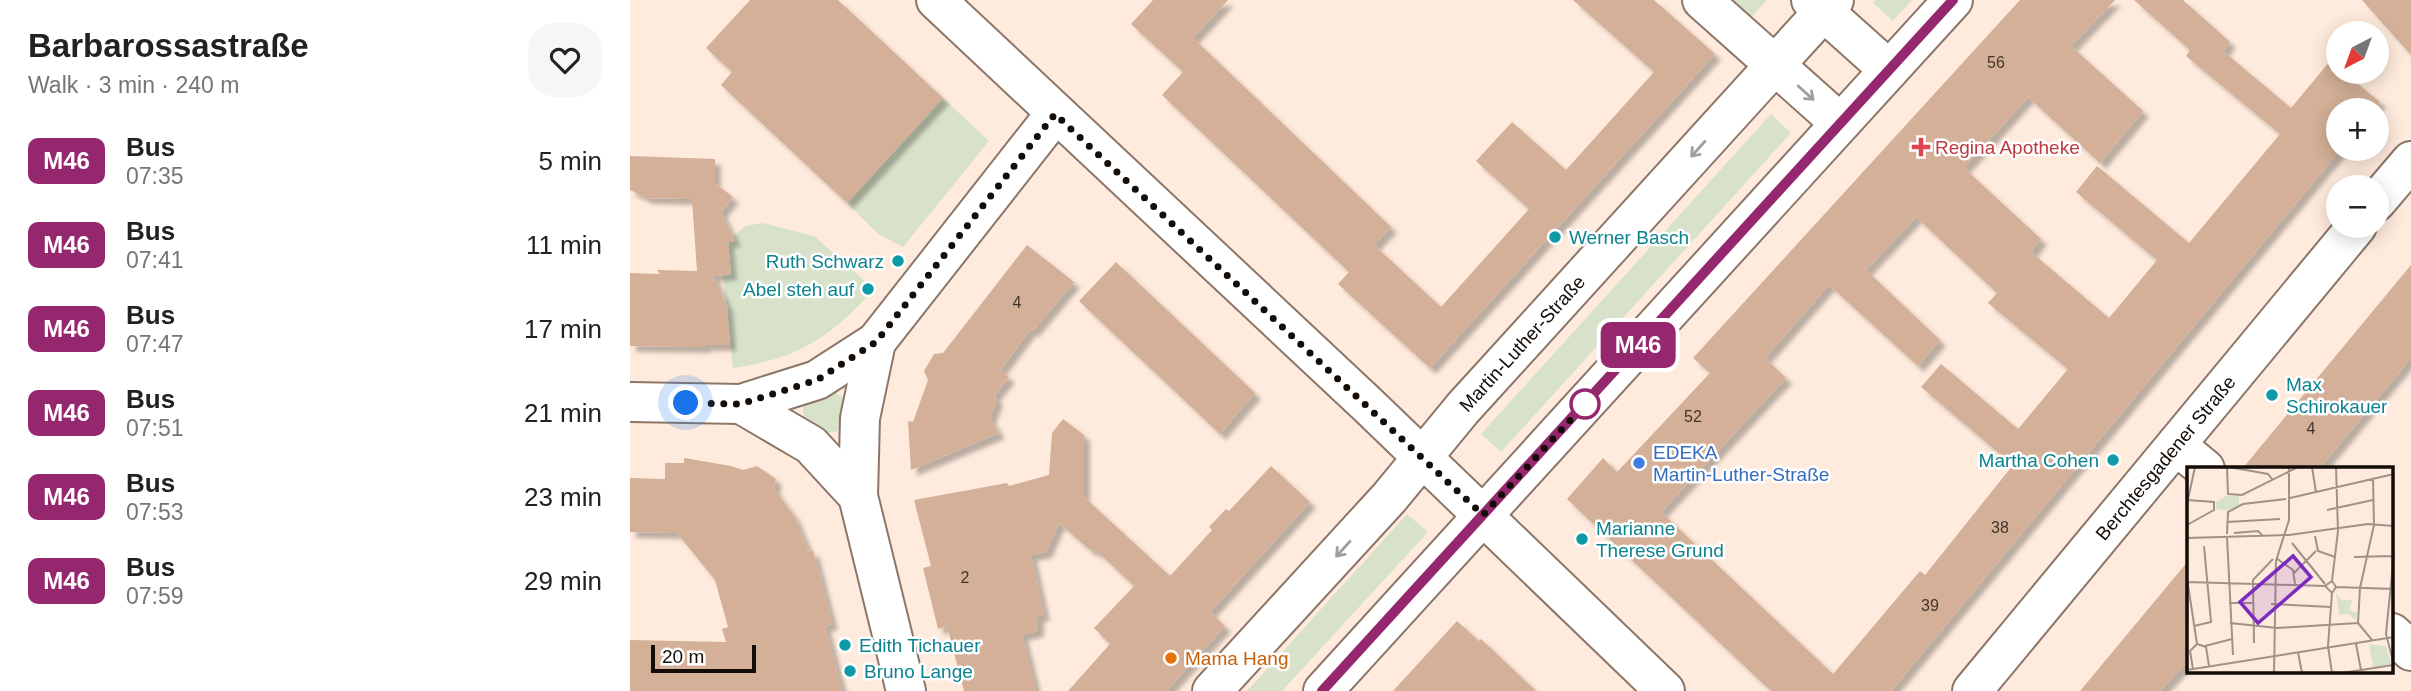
<!DOCTYPE html>
<meta charset="utf-8">
<style>
:root{--surface:#fff;--page:#f6f6f6;--text:#222;--muted:#767676}
body{margin:0;font-family:Helvetica,sans-serif;background:var(--page);color:var(--text);height:100vh;display:flex;flex-direction:column;font-size:26px;white-space:nowrap}
*{box-sizing:border-box;margin:0}
p{font-size:23px;color:var(--muted)}
.icon{flex:none;width:38px;height:38px;fill:none;stroke:currentColor;stroke-width:2;stroke-linecap:round;stroke-linejoin:round}
.map{position:relative;flex:1;overflow:hidden}
.panel{display:flex;flex-direction:column;background:var(--surface);width:630px}
.panel>*{flex:none}
.badge{padding:0 14px;border-radius:10px;font-size:24px;line-height:46px}
.needle{width:46px;rotate:221deg}
.buttons{position:absolute;left:1696px;top:21px;display:grid;gap:14px}
.buttons a{display:grid;place-items:center;width:63px;height:63px;border-radius:50%;background:var(--surface);box-shadow:0 4px 18px #0003;font-size:35px}
.scale{position:absolute;left:21px;bottom:18px;width:105px;box-sizing:border-box;padding-left:7px;border:4px solid #140c06;border-top:0;font-size:19px;line-height:24px;white-space:nowrap;color:#140c06;-webkit-text-stroke:5px #fff;paint-order:stroke}
.you{position:absolute;width:35px;height:35px;margin:-18px;border:5px solid #fff;border-radius:50%;background:#1a73e8;box-shadow:0 0 0 10px #1a73e833}
.map>.badge{position:absolute;translate:-50% -50%;box-shadow:0 0 0 4px #fff}
.round{display:grid;place-items:center;flex:none;width:74px;height:74px;border-radius:28px;background:var(--page)}
.summary{display:flex;align-items:center;justify-content:space-between;height:119px;padding:0 28px}
h1{font-size:33px;font-weight:800;line-height:52px}
ul{padding:0;list-style:none}
li{display:flex;align-items:center;gap:21px;height:84px;padding:0 28px}
li div{flex:1}
li b{display:block;font-size:26px}
li em{font-style:normal}
li .badge{min-width:77px;font-weight:700;text-align:center}
main{display:flex;flex:1;min-height:0}
.map>svg:first-child{display:block}
.green{fill:#d8e1c9}
.building{fill:#d3b097;fill-rule:evenodd;filter:url(#shadow)}
.lines{fill:none;stroke-linecap:round;stroke-linejoin:round}
.minor-casing{stroke:#8c7667;stroke-width:42}
.major-casing{stroke:#8c7667;stroke-width:42}
.minor{stroke:#fff;stroke-width:38}
.major{stroke:#fff;stroke-width:38}
.oneway{stroke:#a19e9b}
.line-casing{stroke:#fff;stroke-width:16}
.line{stroke:#95276e;stroke-width:10}
.walk{stroke:#140c06;stroke-width:7;stroke-dasharray:0 12.6}
.health-dot{fill:#e0444e;stroke:#fff;stroke-width:2.5}
.culture-dot{fill:#0f9aa8;stroke:#fff;stroke-width:2.5}
.stop-dot{fill:#fff;stroke:#95276e;stroke-width:3.5}
.shop-dot{fill:#3f7fe0;stroke:#fff;stroke-width:2.5}
.food-dot{fill:#e8710a;stroke:#fff;stroke-width:2.5}
.labels{text-anchor:middle;stroke-width:5;stroke-linejoin:round;paint-order:stroke}
.number-label{font-size:16px;fill:#44352a}
.health-label{font-size:19px;fill:#be3a42;stroke:#fff;text-anchor:start}
.culture-label{font-size:19px;fill:#0d838f;stroke:#fff;text-anchor:start}
.street-label{font-size:19px;fill:#140c06;stroke:#fff}
.shop-label{font-size:19px;fill:#366cbe;stroke:#fff;text-anchor:start}
.food-label{font-size:19px;fill:#c56008;stroke:#fff;text-anchor:start}
.inset-road{fill:none;stroke:#a19287;stroke-width:2}
.view{fill:#7b2cbf;fill-opacity:0.15;stroke:#7b2cbf;stroke-width:3.5}
.inset-edge{fill:none;stroke:#140c06;stroke-width:3.5}
</style>
<main>
<section class="panel">
<div class="summary"><div><h1>Barbarossastraße</h1><p>Walk · 3 min · 240 m</p></div><a class="round"><svg class="icon" aria-label="heart" viewBox="0 0 24 24"><path d="M12 20l-8-8c-3-5 5-10 8-4 3-6 11-1 8 4z"/></svg></a></div>
<ul>
<li><span class="badge" style="background:#95276e;color:#fff">M46</span><div><b>Bus</b><p>07:35</p></div><em>5 min</em></li>
<li><span class="badge" style="background:#95276e;color:#fff">M46</span><div><b>Bus</b><p>07:41</p></div><em>11 min</em></li>
<li><span class="badge" style="background:#95276e;color:#fff">M46</span><div><b>Bus</b><p>07:47</p></div><em>17 min</em></li>
<li><span class="badge" style="background:#95276e;color:#fff">M46</span><div><b>Bus</b><p>07:51</p></div><em>21 min</em></li>
<li><span class="badge" style="background:#95276e;color:#fff">M46</span><div><b>Bus</b><p>07:53</p></div><em>23 min</em></li>
<li><span class="badge" style="background:#95276e;color:#fff">M46</span><div><b>Bus</b><p>07:59</p></div><em>29 min</em></li>
</ul>
</section>
<div class="map">
<svg width="1781" height="691" viewBox="0 0 1781 691">
<defs>
<filter id="shadow"><feDropShadow dx="6" dy="6" stdDeviation="2" flood-color="#0004"/></filter>
</defs>
<rect width="100%" height="100%" fill="#ffebdd"/>
<!-- green -->
<g class="green">
<path d="M1092 0H1137L1116 23Z"/>
<path d="M1245 0H1282L1263 21 1243 3Z"/>
<path d="M313 98 359 141 273 247 248 234 217 203Z"/>
<path d="M1141 114 1161 133 871 452 851 434Z"/>
<path d="M133 223 184 236 244 289C201 338 167 359 103 368L93 277 101 273 98 242 115 226Z"/>
<path d="M204 391 215 400 212 428 205 432 191 434 174 420 173 405 177 398Z"/>
<path d="M777 514 798 532 652 691H617Z"/>
</g>
<!-- building -->
<g class="building">
<path d="M120 0H208L313 98 217 203 91 85 102 72 76 48Z"/>
<path d="M523 0H598L563 38 761 227 744 245 811 307 899 209 846 161 882 122 936 170 1024 72 943 0H1024L1085 54 800 368 708 284 719 272 532 95 553 72 501 24Z"/>
<path d="M1390 0H1485L1441 46 1513 111 1470 163 1398 97 1334 168 1411 239 1401 252 1479 318 1527 260 1446 192 1467 166 1559 243 1650 134 1556 56 1560 50 1504 0H1553L1600 42 1593 51 1661 108 1700 61 1708 68V72H1713L1750 102 1743 110H1708V149H1711L1261 691H1141L937 499 973 458 987 472 1080 373 1063 358ZM1286 217 1367 293 1358 303 1438 369 1388 429 1311 364 1291 387 1383 465 1295 575 1290 571 1203 674 1031 512 1156 378 1135 358 1199 285 1288 366 1310 340 1236 270Z"/>
<path d="M1732 0H1781V55Z"/>
<path d="M0 156 85 159V183L103 197 91 212 105 241 98 242 101 274 83 276 97 306 100 345H75V347L0 346V273L30 274 27 270 67 271 62 199 17 198 0 190Z"/>
<path d="M397 245 444 282 403 331 400 330 370 370 379 377 364 396 367 400 360 418 369 433 281 470 278 421 283 422 298 380 294 371 304 354 313 353Z"/>
<path d="M486 262 625 393 590 434 449 301Z"/>
<path d="M1781 265V358L1689 469H1612Z"/>
<path d="M433 419 454 435V497L540 576 582 530 579 527 596 509 599 511 641 466 680 502 580 612 595 626 536 691H438L480 644 464 628 504 586 469 553 459 549 429 523 416 552 401 555 414 615 408 616V631L392 635 406 691H334L317 626 308 629 293 568 301 566 284 500 377 483 379 486 419 475 422 433Z"/>
<path d="M54 458 101 466 113 470 127 466 146 479 144 489 164 516 179 552 183 550 202 624 195 626 212 691H0V640L96 642 92 629 98 627 85 580 47 533 0 532V478L35 479V463H54Z"/>
<path d="M1559 560V660L1530 691H1450Z"/>
<path d="M827 621 849 641 851 639 906 691H763Z"/>
</g>
<g class="lines">
<defs>
<g id="minor">
<path d="M306 0 739 406 1035 691"/>
<path d="M1072 0 1210 123"/>
<path d="M1181 0 1259 70"/>
<path d="M1746 202 1781 161"/>
<path d="M0 402 111 404 187 380 246 342"/>
<path d="M111 404 181 445 228 496"/>
<path d="M1546 445 1575 469"/>
<path d="M1762 633 1781 651"/>
<path d="M276 691 228 496 230 418 246 342 425 114"/>
<path id="s1" d="M1342 691 1727 226"/>
</g>
<g id="major">
<path id="s2" d="M582 691 759 498 833 408 1204 0"/>
<path d="M693 691 1323 0"/>
</g>
</defs>
<!-- minor casing -->
<use href="#minor" class="minor-casing"/>
<!-- major casing -->
<use href="#major" class="major-casing"/>
<!-- minor -->
<use href="#minor" class="minor"/>
<!-- major -->
<use href="#major" class="major"/>
</g>
<!-- one-way arrows -->
<defs><path id="oneway-shaft" d="M-6 0H5M1.5-3L5.5 0L1.5 3" fill="none" stroke-width="1.6" stroke-linecap="round" stroke-linejoin="round" transform="scale(1.75)"/></defs>
<g class="oneway">
<use href="#oneway-shaft" transform="translate(1176 93) rotate(42)"/>
<use href="#oneway-shaft" transform="translate(1068 149) rotate(132)"/>
<use href="#oneway-shaft" transform="translate(713 549) rotate(132)"/>
</g>
<g class="lines">
<defs>
<path id="line" d="M692 691 1323 0"/>
</defs>
<!-- line casing -->
<use href="#line" class="line-casing"/>
<!-- line -->
<use href="#line" class="line"/>
<!-- walk -->
<path class="walk" d="M56 403 111 404 187 380 246 342 425 114 853 515 955 404"/>
</g>
<!-- markers -->
<path class="health-dot" d="M1287.5 136.5h7v7h7v7h-7v7h-7v-7h-7v-7h7z"/>
<g class="culture-dot">
<circle cx="925" cy="237" r="7"/>
<circle cx="268" cy="261" r="7"/>
<circle cx="238" cy="289" r="7"/>
<circle cx="1642" cy="395" r="7"/>
<circle cx="1483" cy="460" r="7"/>
<circle cx="952" cy="539" r="7"/>
<circle cx="215" cy="645" r="7"/>
<circle cx="220" cy="671" r="7"/>
</g>
<circle class="stop-dot" cx="955" cy="404" r="14"/>
<circle class="shop-dot" cx="1009" cy="463" r="7"/>
<circle class="food-dot" cx="541" cy="658" r="7"/>
<g class="labels">
<!-- number labels -->
<g class="number-label">
<text x="1366" y="68">56</text>
<text x="387" y="308">4</text>
<text x="1063" y="422">52</text>
<text x="1681" y="434">4</text>
<text x="1370" y="533">38</text>
<text x="335" y="583">2</text>
<text x="1300" y="611">39</text>
</g>
<!-- health labels -->
<g class="health-label">
<text x="1305" y="154">Regina Apotheke</text>
</g>
<!-- culture labels -->
<g class="culture-label">
<text x="939" y="244">Werner Basch</text>
<text x="254" y="268" text-anchor="end">Ruth Schwarz</text>
<text x="224" y="296" text-anchor="end">Abel steh auf</text>
<text x="1656" y="391">Max<tspan x="1656" dy="22">Schirokauer</tspan></text>
<text x="1469" y="467" text-anchor="end">Martha Cohen</text>
<text x="966" y="535">Marianne<tspan x="966" dy="22">Therese Grund</tspan></text>
<text x="229" y="652">Edith Tichauer</text>
<text x="234" y="678">Bruno Lange</text>
</g>
<!-- street labels -->
<g class="street-label">
<text dy="7" stroke="none"><textPath href="#s2" startOffset="466">Martin-Luther-Straße</textPath></text>
<text dy="7" stroke="none"><textPath href="#s1" startOffset="303">Berchtesgadener Straße</textPath></text>
</g>
<!-- shop labels -->
<g class="shop-label">
<text x="1023" y="459">EDEKA<tspan x="1023" dy="22">Martin-Luther-Straße</tspan></text>
</g>
<!-- food labels -->
<g class="food-label">
<text x="555" y="665">Mama Hang</text>
</g>
</g>
<!-- overview -->
<g transform="translate(1557 467)">
<rect width="206" height="206" fill="#ffebdd"/>
<path d="M39 29H52V38L40 44 29 42V35ZM149 126 155 133H165L163 143 170 146 169 154 161 147 152 148ZM182 177 199 179 204 197 186 200Z" fill="#d8e1c9"/>
<path class="inset-road" d="M40 0 41 27 55 28 111 0M42 0 81 7 85 12M125 0 129 25M103 31 207 7M0 33 27 35V43L0 58M0 37 8 0M140 43 186 33M40 55 93 52M47 66 71 64 76 69M40 67 41 45 56 37 99 32M128 69 131 84 148 90M40 70 46 188M0 71 102 68 181 57 207 59M105 76 138 117M207 87 199 167 207 198M167 90 206 89M89 91 106 103 108 117M107 106 129 84M0 111 10 177M145 114 138 119 145 126 149 120 145 114 151 64 149 0M0 115 138 119M149 120 207 122M145 126 141 179 145 206M42 136H66M84 137 144 140M43 156 90 161 171 156M171 156 173 121 187 58 186 12M171 156 185 173M7 159 24 155 17 79M67 176 66 113 86 92M169 177 174 203M18 179 45 172M111 185 115 206M6 202 3 184 10 177 19 180 22 199M0 203 207 170M87 206 89 94 102 53V0M155 206 206 198"/>
<path class="view" d="M106 89 124 110 71 156 53 135Z"/>
<rect width="206" height="206" class="inset-edge"/>
</g>
</svg>
<div class="buttons">
<a><svg class="needle" viewBox="-14 -14 28 28"><path d="M0-13l5 13h-10z" fill="#e53935"/><path d="M0 13l5-13h-10z" fill="#767676"/></svg></a>
<a>+</a>
<a>−</a>
</div>
<div class="scale">20 m</div>
<div class="you" style="left:56px;top:403px"></div>
<b class="badge" style="left:1008px;top:345px;background:#95276e;color:#fff">M46</b>
</div>
</main>
